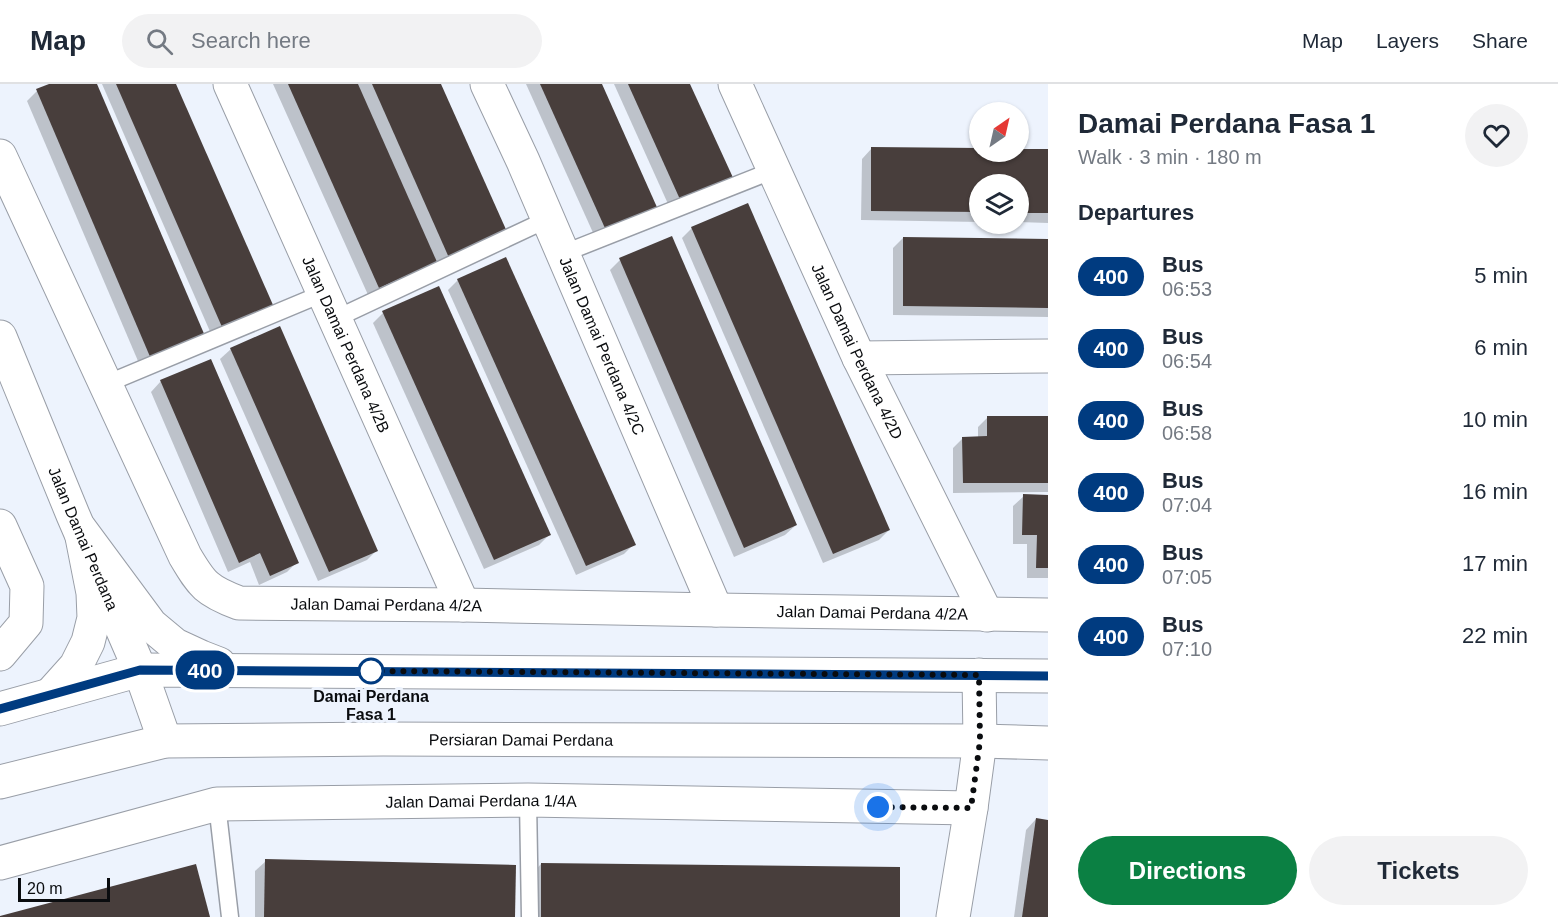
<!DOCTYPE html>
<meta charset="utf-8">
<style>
:root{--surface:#fff;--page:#f2f2f3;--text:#1f2937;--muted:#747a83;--line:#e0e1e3;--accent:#0b8043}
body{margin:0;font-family:Helvetica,sans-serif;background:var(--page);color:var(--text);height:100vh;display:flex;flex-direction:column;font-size:22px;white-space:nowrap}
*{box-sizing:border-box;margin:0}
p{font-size:20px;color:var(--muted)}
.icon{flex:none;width:33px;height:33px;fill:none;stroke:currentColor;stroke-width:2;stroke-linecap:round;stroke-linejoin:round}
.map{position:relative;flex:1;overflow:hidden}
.sheet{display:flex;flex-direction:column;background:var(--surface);width:510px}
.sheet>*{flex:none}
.badge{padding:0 12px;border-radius:20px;font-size:21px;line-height:39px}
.needle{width:39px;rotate:34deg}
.controls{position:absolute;left:969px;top:18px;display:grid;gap:12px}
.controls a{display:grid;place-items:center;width:60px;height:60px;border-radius:50%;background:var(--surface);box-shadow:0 2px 4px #0004;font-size:30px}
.scale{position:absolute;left:18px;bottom:15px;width:92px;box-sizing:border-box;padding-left:6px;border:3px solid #0a0c0f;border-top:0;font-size:16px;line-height:21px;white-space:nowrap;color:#0a0c0f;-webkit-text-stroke:4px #edf3fd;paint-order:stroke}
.you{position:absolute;width:30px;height:30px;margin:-15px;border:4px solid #fff;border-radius:50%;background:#1a73e8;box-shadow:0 0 0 9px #1a73e833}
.map>.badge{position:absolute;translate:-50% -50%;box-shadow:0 0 0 3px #fff}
h2{padding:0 30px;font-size:22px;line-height:54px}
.round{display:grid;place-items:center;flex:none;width:63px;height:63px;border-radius:32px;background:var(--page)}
.overview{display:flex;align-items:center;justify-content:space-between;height:102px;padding:0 30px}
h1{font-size:28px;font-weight:700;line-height:45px}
.action{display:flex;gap:12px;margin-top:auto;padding:12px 30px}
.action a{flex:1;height:69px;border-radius:36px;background:var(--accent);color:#fff;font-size:24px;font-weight:700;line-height:69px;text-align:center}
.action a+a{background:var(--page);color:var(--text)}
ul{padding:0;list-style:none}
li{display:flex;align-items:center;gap:18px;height:72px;padding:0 30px}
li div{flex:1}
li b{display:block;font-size:22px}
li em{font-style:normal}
li .badge{min-width:66px;font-weight:700;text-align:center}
header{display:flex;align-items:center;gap:36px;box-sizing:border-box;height:84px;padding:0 30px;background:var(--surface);border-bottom:2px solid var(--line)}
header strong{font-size:28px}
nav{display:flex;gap:33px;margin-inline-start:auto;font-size:21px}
.search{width:420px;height:54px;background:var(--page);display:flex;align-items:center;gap:15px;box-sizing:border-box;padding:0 21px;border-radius:33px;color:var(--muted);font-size:22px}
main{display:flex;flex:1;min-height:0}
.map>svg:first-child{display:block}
.shadow{fill:#0003}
.building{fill:#483e3c}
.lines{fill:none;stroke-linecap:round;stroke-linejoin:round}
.service-casing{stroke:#999ea7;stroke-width:19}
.minor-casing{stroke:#999ea7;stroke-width:35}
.secondary-casing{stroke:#999ea7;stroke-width:35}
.service{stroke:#fff;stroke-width:16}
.minor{stroke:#fff;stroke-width:33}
.secondary{stroke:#fff;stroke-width:33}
.line-casing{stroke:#fff;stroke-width:14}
.line{stroke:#003b80;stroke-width:9}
.walk{stroke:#0a0c0f;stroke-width:6;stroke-dasharray:0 10.8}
.stop-dot{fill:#fff;stroke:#003b80;stroke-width:3}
.labels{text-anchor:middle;stroke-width:6;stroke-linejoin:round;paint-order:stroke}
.street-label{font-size:16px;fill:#0a0c0f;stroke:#edf3fd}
.stop-label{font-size:16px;font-weight:bold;fill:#0a0c0f;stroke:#edf3fd}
</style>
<header>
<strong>Map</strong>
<div class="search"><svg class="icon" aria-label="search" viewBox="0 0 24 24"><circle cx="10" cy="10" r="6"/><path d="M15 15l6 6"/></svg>Search here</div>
<nav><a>Map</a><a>Layers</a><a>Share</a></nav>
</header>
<main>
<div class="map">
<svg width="1048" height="833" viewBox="0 0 1048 833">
<rect width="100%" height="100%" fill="#edf3fd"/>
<!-- shadow -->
<g class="shadow">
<path d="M52 0H96L203 252 141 284 27 17 37 7Z"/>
<path d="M102 0H175L271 220 261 230 212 252Z"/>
<path d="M273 0H440L506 150 439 185 436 177 426 188 369 213Z"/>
<path d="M526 0H600L658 130 599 162Z"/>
<path d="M614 0H689L733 98 673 131Z"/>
<path d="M872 64 980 68 1048 66V139L1018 138V100H980V138L861 136 862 75Z"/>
<path d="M692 144 889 446 879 456 823 479 682 154Z"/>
<path d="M903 154 1048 156V233L893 231V164Z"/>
<path d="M620 176 796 441 785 451 734 473 610 186Z"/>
<path d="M458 196 634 460 624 470 576 491 448 206Z"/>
<path d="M383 229 549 451 539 461 484 485 373 239Z"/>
<path d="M231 265 377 466 367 476 318 497 220 275Z"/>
<path d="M161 297 297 478 287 488 259 501 250 478 228 488 151 308Z"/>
<path d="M988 333H1048V408L953 409V364L963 354H978V343Z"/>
<path d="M1024 412H1048V494H1027V460H1013V422Z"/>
<path d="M1036 735 1048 737V833H1014L1026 746Z"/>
<path d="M266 777 514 833H255V787Z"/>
<path d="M541 780 898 833H531V791Z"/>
</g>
<!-- building -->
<g class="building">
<path d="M49 0H97L205 252 151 275 36 5Z"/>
<path d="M116 0H176L273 221 222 243Z"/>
<path d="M288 0H358L437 178 379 204Z"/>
<path d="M372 0H441L508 150 450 176Z"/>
<path d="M540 0H602L660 130 609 153Z"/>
<path d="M628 0H690L735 98 683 122Z"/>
<path d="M871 63 980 64V68H1018V65H1048V129H1018V100H980V128L871 127Z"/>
<path d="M748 119 890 446 833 470 691 143Z"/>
<path d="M672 152 797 441 744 464 619 174Z"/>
<path d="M903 153 1048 155V224L903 222Z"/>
<path d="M506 173 636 461 586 482 457 195Z"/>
<path d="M439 202 551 451 494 476 382 227Z"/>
<path d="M280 242 378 467 329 488 230 264Z"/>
<path d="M211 275 299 479 270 492 260 469 239 479 160 296Z"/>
<path d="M987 332H1048V399H963L962 353 987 352Z"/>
<path d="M1023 410 1048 411V484H1036L1037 451H1022Z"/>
<path d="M1036 734 1048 736V833H1022Z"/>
<path d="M265 775 516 781 515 833H264Z"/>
<path d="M541 779 900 783V833H541Z"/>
<path d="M196 780 210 833H0V832Z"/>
</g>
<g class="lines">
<defs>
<g id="service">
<path d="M562 170 774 86"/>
<path d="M335 235 548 135"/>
<path d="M106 300 324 209"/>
<path d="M528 716 530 833"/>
<path d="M217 720 230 833"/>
</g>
<g id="minor">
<path id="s1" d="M230 0 463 521"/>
<path id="s2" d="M487 0 523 77 716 526"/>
<path id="s3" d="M735 0 859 274 987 531"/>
<path id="s4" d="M0 72 185 472C202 501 207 507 239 519L463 521 716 526 1048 531"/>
<path id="s5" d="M0 253 73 431 140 586 165 657"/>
<path d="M859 274 1048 272"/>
<path d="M0 442 27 502 26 539 0 570"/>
<path id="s6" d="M0 779 217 720 528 716 971 724"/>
<path d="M953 833 971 724 980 657 979 591"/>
</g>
<g id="secondary">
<path d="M80 445 151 541 175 561 201 573 219 580"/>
<path d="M50 611 76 582 88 558 94 534 93 509 82 453"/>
<path d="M0 625 140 586 1048 592"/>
<path id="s7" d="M0 698 165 657 383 655 980 657 1048 659"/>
</g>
</defs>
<!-- service casing -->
<use href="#service" class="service-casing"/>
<!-- minor casing -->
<use href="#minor" class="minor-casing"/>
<!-- secondary casing -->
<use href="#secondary" class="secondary-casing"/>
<!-- service -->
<use href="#service" class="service"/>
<!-- minor -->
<use href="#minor" class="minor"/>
<!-- secondary -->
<use href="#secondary" class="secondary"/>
</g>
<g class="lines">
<defs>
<path id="line" d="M0 625 140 586 1048 592"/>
</defs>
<!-- line casing -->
<use href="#line" class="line-casing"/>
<!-- line -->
<use href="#line" class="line"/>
<!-- walk -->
<path class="walk" d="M371 587 979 591 980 657 971 724 878 723"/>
</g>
<!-- markers -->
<circle class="stop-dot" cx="371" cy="587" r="12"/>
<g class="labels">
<!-- street labels -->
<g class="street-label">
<text dy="6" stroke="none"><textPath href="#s1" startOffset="285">Jalan Damai Perdana 4/2B</textPath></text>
<text dy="6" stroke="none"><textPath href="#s2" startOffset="286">Jalan Damai Perdana 4/2C</textPath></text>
<text dy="6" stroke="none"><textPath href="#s3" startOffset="294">Jalan Damai Perdana 4/2D</textPath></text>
<text dy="6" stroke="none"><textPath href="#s5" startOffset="218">Jalan Damai Perdana</textPath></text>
<text dy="6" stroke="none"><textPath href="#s4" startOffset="662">Jalan Damai Perdana 4/2A</textPath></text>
<text dy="6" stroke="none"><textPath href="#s4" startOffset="1148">Jalan Damai Perdana 4/2A</textPath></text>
<text dy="6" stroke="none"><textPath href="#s7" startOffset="526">Persiaran Damai Perdana</textPath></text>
<text dy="6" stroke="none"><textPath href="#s6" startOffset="489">Jalan Damai Perdana 1/4A</textPath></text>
</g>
<!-- stop labels -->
<g class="stop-label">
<text x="371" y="618">Damai Perdana<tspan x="371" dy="18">Fasa 1</tspan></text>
</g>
</g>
</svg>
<div class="controls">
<a><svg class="needle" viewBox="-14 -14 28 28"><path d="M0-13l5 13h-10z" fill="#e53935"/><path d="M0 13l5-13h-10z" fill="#747a83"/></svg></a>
<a><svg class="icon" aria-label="layers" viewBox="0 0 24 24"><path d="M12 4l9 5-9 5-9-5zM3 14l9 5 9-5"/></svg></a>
</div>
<div class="scale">20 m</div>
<div class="you" style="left:878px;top:723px"></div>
<b class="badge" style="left:205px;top:586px;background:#003b80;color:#fff">400</b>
</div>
<section class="sheet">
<div class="overview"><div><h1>Damai Perdana Fasa 1</h1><p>Walk · 3 min · 180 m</p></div><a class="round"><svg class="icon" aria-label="heart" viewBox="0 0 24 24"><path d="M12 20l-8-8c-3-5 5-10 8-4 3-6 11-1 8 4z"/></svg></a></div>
<h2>Departures</h2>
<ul>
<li><span class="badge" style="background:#003b80;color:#fff">400</span><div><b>Bus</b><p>06:53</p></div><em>5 min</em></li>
<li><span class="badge" style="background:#003b80;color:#fff">400</span><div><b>Bus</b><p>06:54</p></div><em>6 min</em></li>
<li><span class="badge" style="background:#003b80;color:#fff">400</span><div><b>Bus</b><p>06:58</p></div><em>10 min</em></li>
<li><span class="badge" style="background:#003b80;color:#fff">400</span><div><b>Bus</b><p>07:04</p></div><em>16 min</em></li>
<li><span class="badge" style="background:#003b80;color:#fff">400</span><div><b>Bus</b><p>07:05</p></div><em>17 min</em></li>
<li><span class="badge" style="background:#003b80;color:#fff">400</span><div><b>Bus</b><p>07:10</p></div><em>22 min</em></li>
</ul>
<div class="action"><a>Directions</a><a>Tickets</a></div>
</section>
</main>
